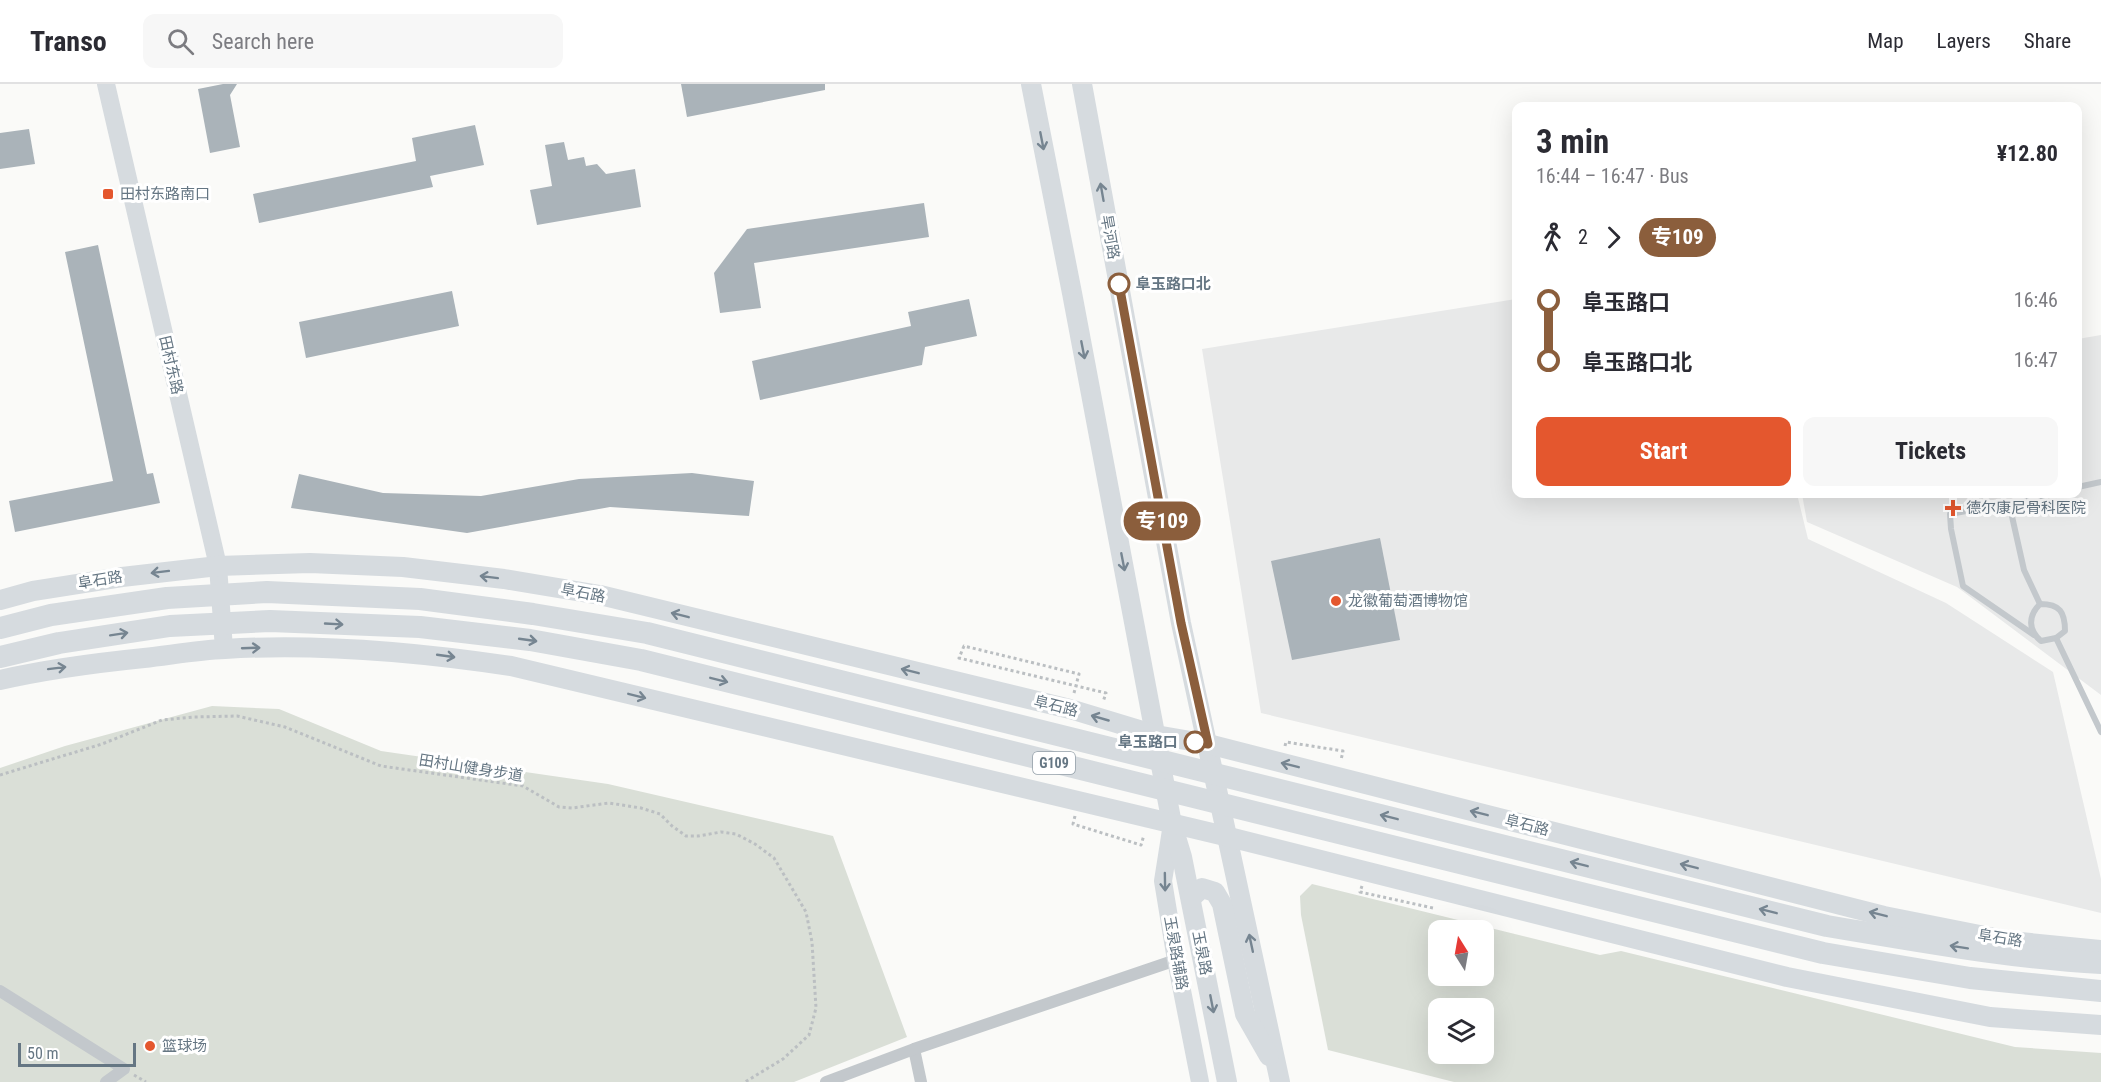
<!DOCTYPE html>
<meta charset="utf-8">
<style>
:root{--surface:#fff;--page:#f7f7f7;--text:#2b2b33;--muted:#7c7c81;--line:#e1e1e2;--accent:#e4572e}
body{margin:0;font-family:"Roboto Condensed","Noto Sans SC",sans-serif;background:var(--page);color:var(--text);height:100vh;display:flex;flex-direction:column;font-size:22px;white-space:nowrap}
*{box-sizing:border-box;margin:0}
p{font-size:20px;color:var(--muted)}
.icon{flex:none;width:33px;height:33px;fill:none;stroke:currentColor;stroke-width:2;stroke-linecap:round;stroke-linejoin:round}
.map{position:relative;flex:1;overflow:hidden}
.side{position:absolute;left:1512px;top:18px;width:570px;height:396px;display:flex;flex-direction:column;background:var(--surface);border-radius:12px;box-shadow:0 6px 24px #0002}
.side>*{flex:none}
.badge{padding:0 12px;border-radius:20px;font-size:21px;line-height:39px}
.needle{width:39px;rotate:349deg}
.fabs{position:absolute;left:1428px;top:836px;display:grid;gap:12px}
.fabs a{display:grid;place-items:center;width:66px;height:66px;border-radius:12px;background:var(--surface);box-shadow:0 6px 24px #0002;font-size:30px}
.scale{position:absolute;left:18px;bottom:15px;width:118px;box-sizing:border-box;padding-left:6px;border:3px solid #657683;border-top:0;font-size:16px;line-height:21px;white-space:nowrap;color:#657683;-webkit-text-stroke:4px #fff;paint-order:stroke}
.map>.badge{position:absolute;translate:-50% -50%;box-shadow:0 0 0 3px #fff}
.legs{display:flex;align-items:center;gap:9px;height:66px;padding:0 24px;font-size:20px}
.legs p{margin-inline-start:auto}
.overview{display:flex;align-items:center;justify-content:space-between;height:102px;padding:0 24px}
h1{font-size:33px;font-weight:700;line-height:45px}
.action{display:flex;gap:12px;margin-top:auto;padding:12px 24px}
.action a{flex:1;height:69px;border-radius:12px;background:var(--accent);color:#fff;font-size:24px;font-weight:700;line-height:69px;text-align:center}
.action a+a{background:var(--page);color:var(--text)}
ul{padding:0 24px;list-style:none}
li{display:flex;align-items:center;gap:21px;height:60px;font-size:22px}
li i{display:grid;place-items:center;width:9px;height:100%;margin:0 8px;background:currentColor}
li i::after{content:'';width:15px;height:15px;margin:-8px;border:4px solid;border-radius:50%;background:var(--surface)}
li p{margin-inline-start:auto}
li:first-child i{background:linear-gradient(#0000 50%,currentColor 0)}
li:last-child i{background:linear-gradient(currentColor 50%,#0000 0)}
header{display:flex;align-items:center;gap:36px;box-sizing:border-box;height:84px;padding:0 30px;background:var(--surface);border-bottom:2px solid var(--line)}
header strong{font-size:28px}
nav{display:flex;gap:33px;margin-inline-start:auto;font-size:21px}
.search{width:420px;height:54px;background:var(--page);display:flex;align-items:center;gap:15px;box-sizing:border-box;padding:0 21px;border-radius:12px;color:var(--muted);font-size:22px}
.map>svg:first-child{display:block}
.built{fill:#e8e9e9}
.green{fill:#dadfd7;fill-rule:evenodd}
.building{fill:#aab3b9}
.lines{fill:none;stroke-linecap:round;stroke-linejoin:round}
.path{stroke:#bbbfc2;stroke-width:3;stroke-dasharray:3 3;stroke-linecap:butt}
.lane{stroke:#c3c8cc;stroke-width:6}
.street{stroke:#c3c8cc;stroke-width:12}
.secondary{stroke:#d6dbdf;stroke-width:18}
.primary{stroke:#d6dbdf;stroke-width:20}
.highway{stroke:#d6dbdf;stroke-width:22}
.oneway{stroke:#768591}
.line-1-casing{stroke:#fff;stroke-width:14}
.line-1{stroke:#8b5e3c;stroke-width:9}
.poi-dot{fill:#e4572e;stroke:#fff;stroke-width:2}
.stop-1-dot{fill:#fff;stroke:#8b5e3c;stroke-width:3}
.labels{text-anchor:middle;stroke-width:6;stroke-linejoin:round;paint-order:stroke}
.shield{fill:#fff;stroke:#939fa8;stroke-width:1.5}
.shield-label{font-size:14px;font-weight:bold;fill:#657683}
.poi-label{font-size:15px;fill:#657683;stroke:#fff;text-anchor:start}
.street-label{font-size:15px;fill:#657683;stroke:#fff}
.stop-label{font-size:15px;font-weight:bold;fill:#657683;stroke:#fff;text-anchor:start}
</style>
<header>
<strong>Transo</strong>
<div class="search"><svg class="icon" aria-label="search" viewBox="0 0 24 24"><circle cx="10" cy="10" r="6"/><path d="M15 15l6 6"/></svg>Search here</div>
<nav><a>Map</a><a>Layers</a><a>Share</a></nav>
</header>
<div class="map">
<svg width="2101" height="998" viewBox="0 0 2101 998">
<rect width="100%" height="100%" fill="#fafaf8"/>
<!-- built -->
<g class="built">
<path d="M1516 215V410H1797L1808 455 1946 519 2053 588 2101 795V829L1261 629 1202 265Z"/>
<path d="M2101 251V611L1957 503 1807 438 1802 410H2078V255Z"/>
</g>
<!-- green -->
<g class="green">
<path d="M212 622 279 625 381 667 608 700 833 752 907 953 794 998H0V684L65 662Z"/>
<path d="M1312 800 1600 871 1621 867 2015 963 2101 969V998H1454L1328 966 1301 831 1300 812ZM1438 846H1484V891H1438ZM1438 924H1484V969H1438Z"/>
</g>
<!-- building -->
<g class="building">
<path d="M223 0H237L230 11 240 63 210 69 198 5Z"/>
<path d="M681 0H825V6L687 33Z"/>
<path d="M475 41 484 81 430 92 433 103 259 139 253 110 416 77 412 54Z"/>
<path d="M29 45 35 80 0 85V49Z"/>
<path d="M564 58 568 76 584 73 586 82 597 80 606 90 635 85 641 123 537 141 530 106 552 102 545 61Z"/>
<path d="M924 119 929 153 754 179 761 224 720 229 714 189 747 145Z"/>
<path d="M98 161 147 390 153 389 160 419 15 448 9 417 113 397 65 168Z"/>
<path d="M452 207 459 242 306 274 299 238Z"/>
<path d="M969 215 977 252 925 263 922 281 760 316 752 277 911 242 908 228Z"/>
<path d="M692 389 754 397 749 432 610 423 467 449 291 424 299 390 383 409 481 412 579 395Z"/>
<path d="M1380 454 1400 556 1292 576 1271 477Z"/>
</g>
<g class="lines">
<!-- path -->
<g class="path">
<path d="M1074 609 1079 590 964 562 959 574 1106 609 1103 618"/>
<path d="M1285 662 1286 658 1343 667 1341 676"/>
<path d="M0 691 102 660 162 636 194 633 237 632 285 643 381 682 523 702 559 723 572 724 609 719 641 724 660 730 672 742 686 752H698L721 748 736 750 755 760 774 774 806 828 812 858 816 924 809 951 783 975 745 998"/>
<path d="M1075 732 1073 740 1141 761 1144 751"/>
<path d="M1362 802 1360 808 1433 824"/>
<path d="M134 991 146 998"/>
</g>
<!-- lane -->
<g class="lane">
<path d="M2078 403 2101 398"/>
<path d="M2009 419 1950 430 1951 445 1963 502 2034 551"/>
<path d="M2040 520 2024 486 2009 419 2049 410"/>
<path d="M2040 520C2060 520 2065 528 2065 547L2056 554 2041 557C2028 546 2028 532 2040 520Z"/>
<path d="M2056 554 2101 648"/>
</g>
<!-- street -->
<g class="street">
<path d="M0 907 124 985 106 998"/>
<path d="M914 965 921 998"/>
<path d="M826 998 914 965 1176 876"/>
</g>
<!-- secondary -->
<g class="secondary">
<path d="M106 0 218 482 224 565"/>
<path d="M1172 740 1163 797 1176 876 1200 998"/>
</g>
<!-- primary -->
<g class="primary">
<path d="M1031 0 1072 209 1172 740 1182 773 1227 998"/>
<path d="M1082 0 1181 539 1280 998"/>
<path d="M0 516 33 507 122 493 218 482 310 479 403 483 504 495 600 511 1070 625 1156 651 1208 660 1884 832 2010 857 2101 866"/>
<path d="M0 596C48 585 95 579 144 574 171 571 198 566 225 565 320 559 417 568 511 582L1229 753 1787 893 1990 933 2101 941"/>
<path d="M1191 814 1202 804 1215 808 1222 820 1245 930 1269 972"/>
</g>
<!-- highway -->
<g class="highway">
<path d="M0 544 51 531 167 514 267 508 420 515 533 530 647 549 1827 842C1918 857 2009 874 2101 879"/>
<path d="M0 573 59 559 170 542 270 537 420 543 530 556 641 576 1823 869 1970 894 2101 907"/>
</g>
</g>
<!-- one-way arrows -->
<defs><path id="oneway-shaft" d="M-6 0H5M1.5-3L5.5 0L1.5 3" fill="none" stroke-width="1.6" stroke-linecap="round" stroke-linejoin="round" transform="scale(1.5)"/></defs>
<g class="oneway">
<use href="#oneway-shaft" transform="translate(1042 57) rotate(79)"/>
<use href="#oneway-shaft" transform="translate(1102 108) rotate(-100)"/>
<use href="#oneway-shaft" transform="translate(1083 266) rotate(79)"/>
<use href="#oneway-shaft" transform="translate(1123 478) rotate(79)"/>
<use href="#oneway-shaft" transform="translate(160 488) rotate(173)"/>
<use href="#oneway-shaft" transform="translate(489 493) rotate(-173)"/>
<use href="#oneway-shaft" transform="translate(680 531) rotate(-166)"/>
<use href="#oneway-shaft" transform="translate(334 540) rotate(3)"/>
<use href="#oneway-shaft" transform="translate(119 550) rotate(-9)"/>
<use href="#oneway-shaft" transform="translate(528 556) rotate(8)"/>
<use href="#oneway-shaft" transform="translate(251 564) rotate(-2)"/>
<use href="#oneway-shaft" transform="translate(446 572) rotate(8)"/>
<use href="#oneway-shaft" transform="translate(57 584) rotate(-7)"/>
<use href="#oneway-shaft" transform="translate(910 587) rotate(-166)"/>
<use href="#oneway-shaft" transform="translate(719 596) rotate(14)"/>
<use href="#oneway-shaft" transform="translate(637 612) rotate(14)"/>
<use href="#oneway-shaft" transform="translate(1100 634) rotate(-164)"/>
<use href="#oneway-shaft" transform="translate(1290 681) rotate(-166)"/>
<use href="#oneway-shaft" transform="translate(1479 729) rotate(-166)"/>
<use href="#oneway-shaft" transform="translate(1389 733) rotate(-166)"/>
<use href="#oneway-shaft" transform="translate(1579 780) rotate(-166)"/>
<use href="#oneway-shaft" transform="translate(1689 782) rotate(-166)"/>
<use href="#oneway-shaft" transform="translate(1165 798) rotate(89)"/>
<use href="#oneway-shaft" transform="translate(1768 827) rotate(-166)"/>
<use href="#oneway-shaft" transform="translate(1878 830) rotate(-166)"/>
<use href="#oneway-shaft" transform="translate(1251 859) rotate(-102)"/>
<use href="#oneway-shaft" transform="translate(1959 863) rotate(-171)"/>
<use href="#oneway-shaft" transform="translate(1212 920) rotate(79)"/>
</g>
<g class="lines">
<defs>
<path id="line-1" d="M1119 200 1181 539 1208 660 1195 658"/>
</defs>
<!-- line-1 casing -->
<use href="#line-1" class="line-1-casing"/>
<!-- line-1 -->
<use href="#line-1" class="line-1"/>
</g>
<!-- markers -->
<g class="poi-dot">
<rect x="102" y="104" width="12" height="12" rx="3"/>
<path d="M1950 415h6v6h6v6h-6v6h-6v-6h-6v-6h6z"/>
<circle cx="1336" cy="517" r="6"/>
<circle cx="150" cy="962" r="6"/>
</g>
<g class="stop-1-dot">
<circle cx="1119" cy="200" r="10"/>
<circle cx="1195" cy="658" r="10"/>
</g>
<g class="labels">
<!-- shield labels -->
<rect class="shield" x="1033" y="668" width="42" height="22" rx="4.5"/>
<g class="shield-label">
<text x="1054" y="684">G109</text>
</g>
<!-- poi labels -->
<g class="poi-label">
<text x="120" y="115">田村东路南口</text>
<text x="1966" y="429">德尔康尼骨科医院</text>
<text x="1348" y="522">龙徽葡萄酒博物馆</text>
<text x="162" y="967">篮球场</text>
</g>
<!-- street labels -->
<g class="street-label">
<text transform="translate(1110 153) rotate(80)" y="5">旱河路</text>
<text transform="translate(171 281) rotate(77)" y="5">田村东路</text>
<text transform="translate(100 496) rotate(-9)" y="5">阜石路</text>
<text transform="translate(583 509) rotate(11)" y="5">阜石路</text>
<text transform="translate(1056 622) rotate(14)" y="5">阜石路</text>
<text transform="translate(471 684) rotate(9)" y="5">田村山健身步道</text>
<text transform="translate(1527 741) rotate(14)" y="5">阜石路</text>
<text transform="translate(2000 854) rotate(9)" y="5">阜石路</text>
<text transform="translate(1176 869) rotate(80)" y="5">玉泉路辅路</text>
<text transform="translate(1202 869) rotate(79)" y="5">玉泉路</text>
</g>
<!-- stop labels -->
<g class="stop-label">
<text x="1136" y="205">阜玉路口北</text>
<text x="1178" y="663" text-anchor="end">阜玉路口</text>
</g>
</g>
</svg>
<div class="fabs">
<a><svg class="needle" viewBox="-14 -14 28 28"><path d="M0-13l5 13h-10z" fill="#e53935"/><path d="M0 13l5-13h-10z" fill="#7c7c81"/></svg></a>
<a><svg class="icon" aria-label="layers" viewBox="0 0 24 24"><path d="M12 4l9 5-9 5-9-5zM3 14l9 5 9-5"/></svg></a>
</div>
<div class="scale">50 m</div>
<b class="badge" style="left:1162px;top:437px;background:#8b5e3c;color:#fff">专109</b>
<section class="side">
<div class="overview"><div><h1>3 min</h1><p>16:44 – 16:47 · Bus</p></div><b>¥12.80</b></div>
<div class="legs"><svg class="icon" aria-label="walk" viewBox="0 0 24 24"><circle cx="13" cy="4" r="2"/><path d="M13 8l-2 6 4 7M11 14l-3 7M7 12l3-4h3l4 4"/></svg>2<svg class="icon" aria-label="forward" viewBox="0 0 24 24"><path d="M9 5l7 7-7 7"/></svg><b class="badge" style="background:#8b5e3c;color:#fff">专109</b></div>
<ul>
<li><i style="color:#8b5e3c"></i><b>阜玉路口</b><p>16:46</p></li>
<li><i style="color:#8b5e3c"></i><b>阜玉路口北</b><p>16:47</p></li>
</ul>
<div class="action"><a>Start</a><a>Tickets</a></div>
</section>
</div>
